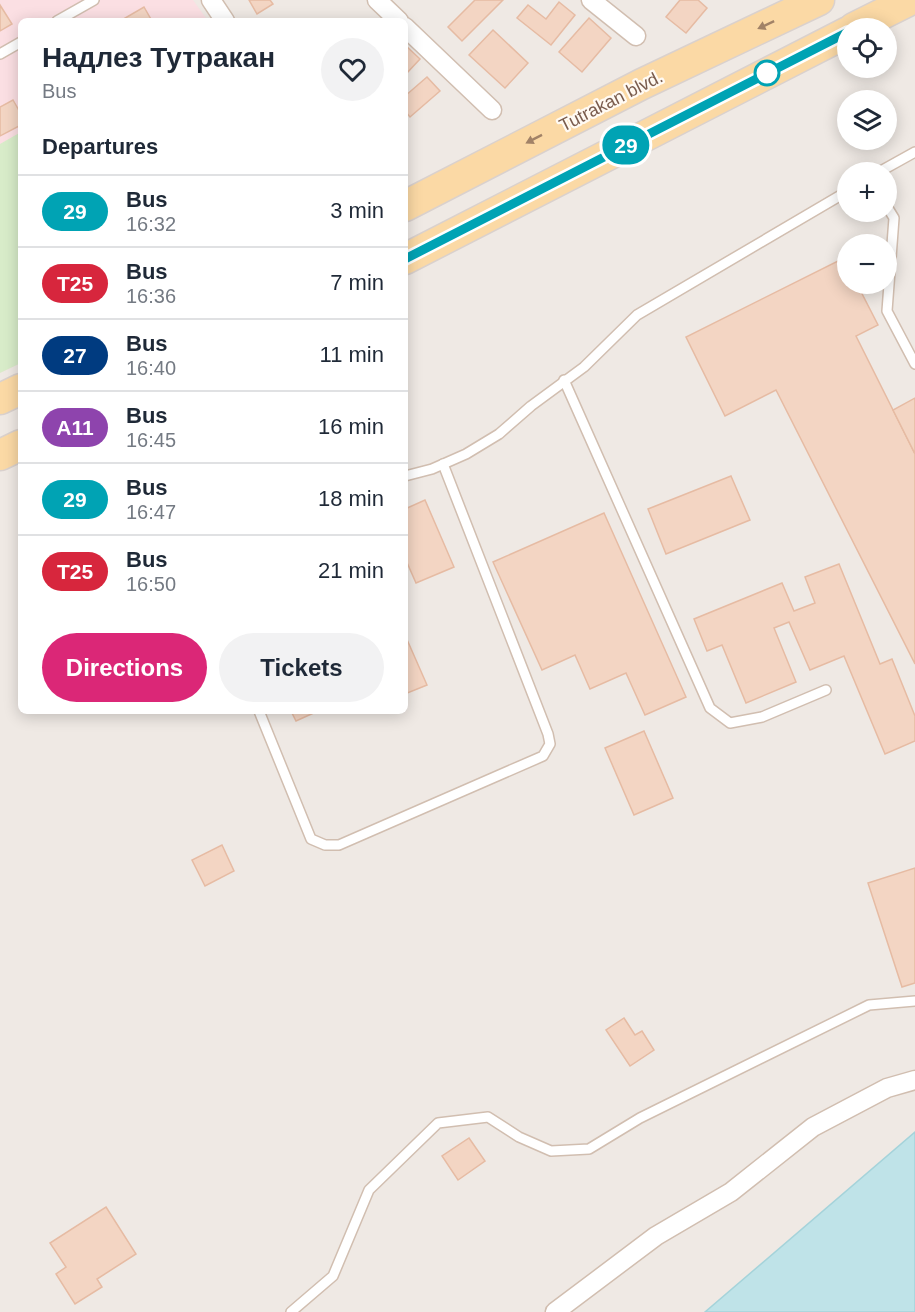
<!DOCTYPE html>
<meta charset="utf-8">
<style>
:root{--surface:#fff;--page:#f2f2f3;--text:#1f2937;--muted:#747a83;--line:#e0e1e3;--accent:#db2777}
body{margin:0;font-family:Helvetica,sans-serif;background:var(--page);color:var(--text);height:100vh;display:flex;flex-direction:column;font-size:22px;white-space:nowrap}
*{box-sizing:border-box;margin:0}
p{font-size:20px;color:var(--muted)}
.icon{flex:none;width:33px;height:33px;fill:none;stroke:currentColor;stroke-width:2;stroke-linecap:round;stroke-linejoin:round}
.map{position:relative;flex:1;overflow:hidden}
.details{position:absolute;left:18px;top:18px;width:390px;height:696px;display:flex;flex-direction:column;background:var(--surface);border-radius:9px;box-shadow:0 3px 15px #0003}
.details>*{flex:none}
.badge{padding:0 12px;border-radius:20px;font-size:21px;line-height:39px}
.buttons{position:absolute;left:837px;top:18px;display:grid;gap:12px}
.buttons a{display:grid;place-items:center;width:60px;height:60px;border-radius:50%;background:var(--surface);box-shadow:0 3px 15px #0003;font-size:30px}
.map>.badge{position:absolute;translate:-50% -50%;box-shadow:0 0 0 3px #fff}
h2{padding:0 24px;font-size:22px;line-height:54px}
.round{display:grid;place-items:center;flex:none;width:63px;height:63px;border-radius:32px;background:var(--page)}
.headline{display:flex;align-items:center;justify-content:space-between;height:102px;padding:0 24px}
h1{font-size:28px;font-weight:700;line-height:45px}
.button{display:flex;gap:12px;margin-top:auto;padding:12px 24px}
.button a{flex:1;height:69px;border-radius:36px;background:var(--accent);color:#fff;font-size:24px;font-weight:700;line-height:69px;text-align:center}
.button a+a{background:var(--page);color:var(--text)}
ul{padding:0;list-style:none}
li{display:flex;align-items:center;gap:18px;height:72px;padding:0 24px;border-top:2px solid var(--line)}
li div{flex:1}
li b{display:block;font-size:22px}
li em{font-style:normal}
li .badge{min-width:66px;font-weight:700;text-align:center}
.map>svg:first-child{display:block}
.industrial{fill:#efe9e4;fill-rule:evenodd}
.medical{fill:#fbdfe3}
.green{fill:#d8ecc9}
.water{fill:#bfe3e8;stroke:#a5d3da;stroke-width:1.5}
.building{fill:#f3d5c3;stroke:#e6bba3;stroke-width:1.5}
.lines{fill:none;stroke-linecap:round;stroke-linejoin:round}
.lane-casing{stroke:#d1beb0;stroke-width:12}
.street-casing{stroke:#d1beb0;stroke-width:21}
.primary-casing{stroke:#dad1cd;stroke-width:33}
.lane{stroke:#fff;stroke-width:9}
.street{stroke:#fff;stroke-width:18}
.primary{stroke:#fbd9a5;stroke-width:30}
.oneway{fill:#a18267}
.line-casing{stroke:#fff;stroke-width:14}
.line{stroke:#00a3b4;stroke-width:9}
.stop-dot{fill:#fff;stroke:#00a3b4;stroke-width:3}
.labels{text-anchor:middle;stroke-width:4.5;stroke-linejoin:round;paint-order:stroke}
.street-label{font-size:18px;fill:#7a5c4d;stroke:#fffaf3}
</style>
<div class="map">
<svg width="915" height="1312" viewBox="0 0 915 1312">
<rect width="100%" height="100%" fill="#fdf6ec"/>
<!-- industrial -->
<path class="industrial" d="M0 0H915V1132L705 1312H0ZM21 21H405V711H21ZM848 28H886V68H848ZM848 100H886V140H848ZM848 172H886V212H848ZM848 244H886V284H848Z"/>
<!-- medical -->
<path class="medical" d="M0 0H193L208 21H21V363L0 373Z"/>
<!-- green -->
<path class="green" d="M21 132V363L0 373V144Z"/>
<!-- water -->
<path class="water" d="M915 1132V1312H705Z"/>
<!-- building -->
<g class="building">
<path d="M249 0H270L273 4 257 14Z"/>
<path d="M475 0H503L462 41 448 27Z"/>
<path d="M680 0H698L707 8 686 33 666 17Z"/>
<path d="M559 2 575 15 551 45 517 18 528 5 546 19Z"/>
<path d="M0 5 12 24 0 31Z"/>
<path d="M144 7 152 21H120Z"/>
<path d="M589 18 611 38 582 72 559 52Z"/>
<path d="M493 30 528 63 505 88 469 55Z"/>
<path d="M405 45 420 59 405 75Z"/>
<path d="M427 77 440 91 410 117 405 111V96Z"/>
<path d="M13 100 21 114V125L0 136V107Z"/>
<path d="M844 258 848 265V284H857L878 325 856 336 915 454V664L776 390 725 416 686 337Z"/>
<path d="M915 398V454L893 410Z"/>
<path d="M731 476 750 520 666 554 648 509Z"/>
<path d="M425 500 454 567 416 583 405 558V509Z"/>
<path d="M604 513 686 697 645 715 626 673 590 689 575 655 542 670 493 562Z"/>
<path d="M839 564 880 664 892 659 915 716V741L885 754 844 656 810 670 789 622 774 628 796 682 746 703 722 645 707 651 694 619 782 583 794 611 815 603 805 577Z"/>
<path d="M405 635 427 685 405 694Z"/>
<path d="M291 711H318L296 721Z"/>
<path d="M644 731 673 798 634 815 605 748Z"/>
<path d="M222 845 234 871 205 886 192 860Z"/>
<path d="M915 868V983L902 987 868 883Z"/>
<path d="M624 1018 635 1035 642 1031 654 1050 630 1066 606 1030Z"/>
<path d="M469 1138 485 1161 458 1180 442 1156Z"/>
<path d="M106 1207 136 1254 97 1279 102 1287 75 1304 56 1274 66 1267 50 1243Z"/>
</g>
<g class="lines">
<defs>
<g id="lane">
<path d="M57 21 94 0"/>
<path d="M0 54 21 42"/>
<path d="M879 172 915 152"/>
<path d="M886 205 894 218 887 311 915 364"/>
<path d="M564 380 710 708 730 723 762 717 826 690"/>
<path d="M405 476 432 469 466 454 499 434 531 406 584 367 637 315 848 191"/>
<path d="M259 711 311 839 325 845H339L543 756 550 744 548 734 443 464"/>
<path d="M291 1312 333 1276 369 1190 438 1123 488 1117 519 1137 551 1151 589 1149 640 1118 869 1005 915 1001"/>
</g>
<g id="street">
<path d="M211 0 225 21"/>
<path d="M377 0 399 21"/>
<path d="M591 0 636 36"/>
<path d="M405 27 492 110"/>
<path d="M555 1312 656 1236 731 1192 813 1127 887 1088 915 1080"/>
</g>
<g id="primary">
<path d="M854 28 910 0"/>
<path d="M405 206 642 84 819 0"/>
<path d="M405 259 848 32"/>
<path d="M0 399 21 389"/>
<path d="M0 455 21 445"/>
</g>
</defs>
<!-- lane casing -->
<use href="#lane" class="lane-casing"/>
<!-- street casing -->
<use href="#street" class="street-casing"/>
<!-- primary casing -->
<use href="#primary" class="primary-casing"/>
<!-- lane -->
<use href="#lane" class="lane"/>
<!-- street -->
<use href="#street" class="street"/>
<!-- primary -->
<use href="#primary" class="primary"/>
</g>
<!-- one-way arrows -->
<defs><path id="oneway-solid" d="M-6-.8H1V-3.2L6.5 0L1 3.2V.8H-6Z" transform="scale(1.5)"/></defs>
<g class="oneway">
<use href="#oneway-solid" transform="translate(766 25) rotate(155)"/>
<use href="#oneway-solid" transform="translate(534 139) rotate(153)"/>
</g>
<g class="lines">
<defs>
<path id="line" d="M405 259 848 32"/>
</defs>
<!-- line casing -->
<use href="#line" class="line-casing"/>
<!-- line -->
<use href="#line" class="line"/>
</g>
<!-- markers -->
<circle class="stop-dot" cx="767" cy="73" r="12"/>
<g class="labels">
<!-- street labels -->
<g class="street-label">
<text transform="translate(611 101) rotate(-27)" y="6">Tutrakan blvd.</text>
</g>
</g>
</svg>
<div class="buttons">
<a><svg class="icon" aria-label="locate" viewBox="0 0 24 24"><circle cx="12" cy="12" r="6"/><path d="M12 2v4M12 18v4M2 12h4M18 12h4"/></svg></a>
<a><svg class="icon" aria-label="layers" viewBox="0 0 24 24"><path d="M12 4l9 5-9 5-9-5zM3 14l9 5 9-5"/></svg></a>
<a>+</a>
<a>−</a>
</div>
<b class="badge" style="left:626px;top:145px;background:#00a3b4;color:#fff">29</b>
<section class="details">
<div class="headline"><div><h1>Надлез Тутракан</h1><p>Bus</p></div><a class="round"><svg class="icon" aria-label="heart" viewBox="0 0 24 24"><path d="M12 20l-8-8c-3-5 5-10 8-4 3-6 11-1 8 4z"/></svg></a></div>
<h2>Departures</h2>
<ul>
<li><span class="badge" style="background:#00a3b4;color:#fff">29</span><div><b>Bus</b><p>16:32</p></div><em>3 min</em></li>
<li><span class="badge" style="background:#d7263d;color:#fff">Т25</span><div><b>Bus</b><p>16:36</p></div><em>7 min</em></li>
<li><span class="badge" style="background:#003b80;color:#fff">27</span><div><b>Bus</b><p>16:40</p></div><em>11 min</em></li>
<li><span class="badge" style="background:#8e44ad;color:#fff">А11</span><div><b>Bus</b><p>16:45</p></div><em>16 min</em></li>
<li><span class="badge" style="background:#00a3b4;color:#fff">29</span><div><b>Bus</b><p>16:47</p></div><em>18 min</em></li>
<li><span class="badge" style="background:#d7263d;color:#fff">Т25</span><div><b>Bus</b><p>16:50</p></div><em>21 min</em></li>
</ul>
<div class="button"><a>Directions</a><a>Tickets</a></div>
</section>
</div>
